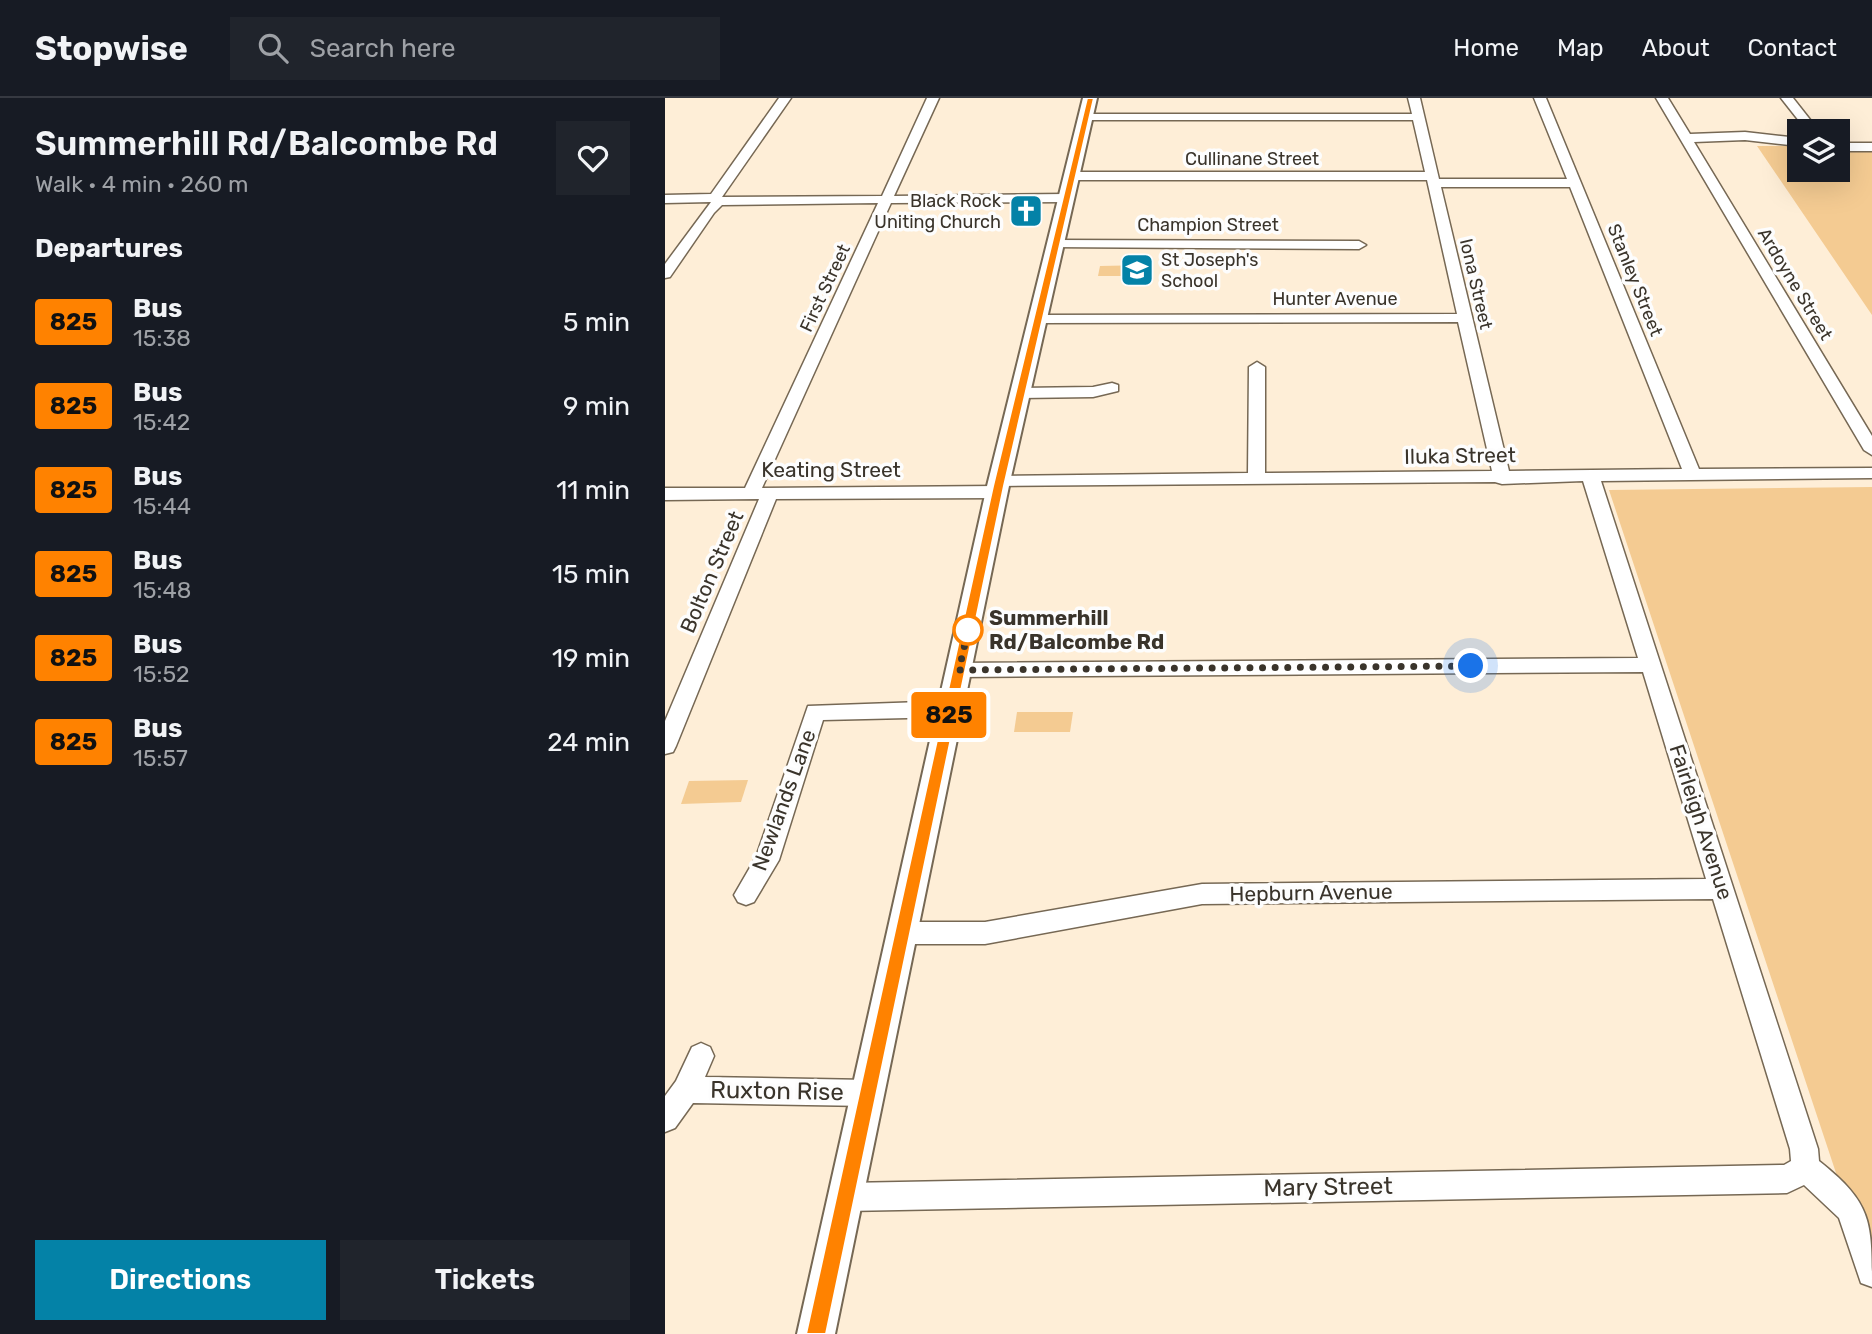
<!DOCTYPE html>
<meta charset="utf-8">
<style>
:root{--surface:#171b24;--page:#20242c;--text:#f1f3f6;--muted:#9ea1a6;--line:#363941;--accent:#0482a7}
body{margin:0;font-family:Rubik,sans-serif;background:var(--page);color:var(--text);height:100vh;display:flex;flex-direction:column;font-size:26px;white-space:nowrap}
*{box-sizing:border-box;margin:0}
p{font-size:23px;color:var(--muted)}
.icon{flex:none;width:38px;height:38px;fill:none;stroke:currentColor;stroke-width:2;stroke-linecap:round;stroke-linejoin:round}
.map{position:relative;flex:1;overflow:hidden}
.drawer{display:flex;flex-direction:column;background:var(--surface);width:665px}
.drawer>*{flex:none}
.badge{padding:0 14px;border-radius:5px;font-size:24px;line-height:46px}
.controls{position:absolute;left:1122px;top:21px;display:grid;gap:14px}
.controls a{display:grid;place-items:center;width:63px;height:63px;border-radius:0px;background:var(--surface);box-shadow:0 7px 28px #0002;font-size:35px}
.you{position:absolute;width:35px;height:35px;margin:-18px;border:5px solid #fff;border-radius:50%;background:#1a73e8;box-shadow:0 0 0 10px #1a73e833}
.map>.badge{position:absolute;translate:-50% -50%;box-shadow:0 0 0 4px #fff}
h2{padding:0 35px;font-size:26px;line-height:63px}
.round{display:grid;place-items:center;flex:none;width:74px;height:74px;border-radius:0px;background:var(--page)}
.overview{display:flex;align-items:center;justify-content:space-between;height:119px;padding:0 35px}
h1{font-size:33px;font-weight:600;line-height:52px}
.primary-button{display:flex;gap:14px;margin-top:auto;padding:14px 35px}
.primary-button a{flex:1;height:80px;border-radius:0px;background:var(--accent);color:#fff;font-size:28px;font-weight:600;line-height:80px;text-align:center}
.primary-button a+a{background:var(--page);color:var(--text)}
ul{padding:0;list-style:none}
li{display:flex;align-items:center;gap:21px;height:84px;padding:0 35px}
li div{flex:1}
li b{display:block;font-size:26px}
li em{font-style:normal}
li .badge{min-width:77px;font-weight:700;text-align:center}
header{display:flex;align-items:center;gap:42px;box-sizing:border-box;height:98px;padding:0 35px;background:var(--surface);border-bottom:2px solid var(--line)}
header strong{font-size:33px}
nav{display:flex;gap:38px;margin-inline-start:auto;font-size:24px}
.search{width:490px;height:63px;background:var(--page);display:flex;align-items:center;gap:18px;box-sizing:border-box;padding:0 24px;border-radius:0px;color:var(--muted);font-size:26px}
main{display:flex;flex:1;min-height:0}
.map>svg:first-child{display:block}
.green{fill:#f4cb92}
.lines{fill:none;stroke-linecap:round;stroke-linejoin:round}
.minor-casing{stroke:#766854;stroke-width:3}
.major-casing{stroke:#766854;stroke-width:4}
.minor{fill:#fff;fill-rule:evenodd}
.major{fill:#fff;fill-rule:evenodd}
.line{fill:#ff8200;stroke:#fff;stroke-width:2}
.walk{stroke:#3a342b;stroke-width:7;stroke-dasharray:0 12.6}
.stop-dot{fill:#fff;stroke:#ff8200;stroke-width:3.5}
.labels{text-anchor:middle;stroke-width:7;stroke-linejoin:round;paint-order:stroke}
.far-street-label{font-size:18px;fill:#3a342b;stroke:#fdfdfd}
.far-poi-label{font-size:18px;fill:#3a342b;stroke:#fdfdfd;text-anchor:end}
.street-label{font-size:21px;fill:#3a342b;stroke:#fdfdfd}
.stop-label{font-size:21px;font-weight:bold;fill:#3a342b;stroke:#fdfdfd;text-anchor:start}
.near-street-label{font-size:24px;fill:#3a342b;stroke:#fdfdfd}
</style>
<header>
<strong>Stopwise</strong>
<div class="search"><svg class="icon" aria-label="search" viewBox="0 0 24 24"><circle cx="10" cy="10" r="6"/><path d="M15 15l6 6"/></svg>Search here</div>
<nav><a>Home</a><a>Map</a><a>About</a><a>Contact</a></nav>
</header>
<main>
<section class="drawer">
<div class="overview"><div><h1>Summerhill Rd/Balcombe Rd</h1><p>Walk · 4 min · 260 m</p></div><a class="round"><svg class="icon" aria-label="heart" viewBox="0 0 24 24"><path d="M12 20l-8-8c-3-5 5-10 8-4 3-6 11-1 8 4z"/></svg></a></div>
<h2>Departures</h2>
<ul>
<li><span class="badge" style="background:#ff8200;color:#111">825</span><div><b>Bus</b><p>15:38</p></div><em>5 min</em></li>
<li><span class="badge" style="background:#ff8200;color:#111">825</span><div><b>Bus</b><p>15:42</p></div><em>9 min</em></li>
<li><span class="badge" style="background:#ff8200;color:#111">825</span><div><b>Bus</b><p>15:44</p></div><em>11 min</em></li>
<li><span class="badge" style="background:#ff8200;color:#111">825</span><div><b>Bus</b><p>15:48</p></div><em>15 min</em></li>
<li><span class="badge" style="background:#ff8200;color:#111">825</span><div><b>Bus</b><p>15:52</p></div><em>19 min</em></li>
<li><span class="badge" style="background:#ff8200;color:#111">825</span><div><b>Bus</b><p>15:57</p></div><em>24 min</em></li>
</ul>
<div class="primary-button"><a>Directions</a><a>Tickets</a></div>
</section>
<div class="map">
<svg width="1207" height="1236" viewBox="0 0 1207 1236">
<rect width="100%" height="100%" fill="#feeed7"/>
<!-- green -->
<g class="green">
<path d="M1092 48H1134V72H1172L1173 52H1207V217Z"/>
<path d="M482 167 481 178H433L435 168Z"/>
<path d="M1207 389V1143L1193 1100 1174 1084 944 392Z"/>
<path d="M352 614H408L405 634H349Z"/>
<path d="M83 682 76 704 16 706 24 683Z"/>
</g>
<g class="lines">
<defs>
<g id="minor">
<path d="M114 0H126L57 99 217 98 262 0H274L229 98 401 96 407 100 401 104 226 105 97 390 332 388 341 394 332 400 111 401 11 648 8 654 0 656V623L94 401 0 402V390H80L213 105 57 107 49 115 5 179 0 180V166L46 104 0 105V97L46 96Z"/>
<path d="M743 0H755L774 81H902L869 0H881L1034 371 1207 370V380L936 383 1153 1051 1154 1063C1207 1105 1207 1123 1207 1189L1196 1185 1174 1120 1139 1087 1122 1095 181 1113 171 1109 167 1099 171 1089 181 1085 1119 1067 1126 1063 1125 1051 1048 801 537 806 320 846H238L229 843 226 835 229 827 238 824H320L537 786 1041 781 978 574 294 579 287 577 284 572 287 567 294 565 973 560 918 383 837 386 830 384 334 388 325 383 334 378 583 375 584 269 592 264 600 269V375L827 373 793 224 373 225 366 221 373 217 792 216 762 82H407L401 78 407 74H760L748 22H421L415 19 421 16H747ZM776 89H905L1017 371 844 373Z"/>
<path d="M991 0H1003L1025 36 1080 34 1134 40V48L1080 42 1029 44 1207 338V357L1199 352Z"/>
<path d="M1116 0H1128L1154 33H1142Z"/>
<rect x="1172" y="45" width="35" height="8"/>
<path d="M391 142 694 143 701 147 694 151 386 149 384 146Z"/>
<path d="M447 285 453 287V293L428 299 355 300 347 295 355 290 428 289Z"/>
<path d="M285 603 292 605 295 611 292 617 285 619 158 622 114 762 89 804 81 807 73 804 69 797 91 759 143 608Z"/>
<path d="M36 945 45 949 49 958 40 979 203 982 213 986 217 995 213 1004 203 1008 28 1005 10 1030 0 1034V998L11 983 27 949Z"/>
</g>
<path id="major" d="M418 0H432L344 388 170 1236H132L322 388Z"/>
</defs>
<!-- minor casing -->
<use href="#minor" class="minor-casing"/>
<!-- major casing -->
<use href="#major" class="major-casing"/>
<!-- minor -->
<use href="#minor" class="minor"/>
<!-- major -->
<use href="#major" class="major"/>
</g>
<!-- line -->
<path class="line" d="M422 0H429L339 388 161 1236H141L328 388Z"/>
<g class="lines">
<!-- walk -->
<path class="walk" d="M303 532 304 528 294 572 806 568"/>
</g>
<!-- icons -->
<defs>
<symbol id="church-square" viewBox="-11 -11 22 22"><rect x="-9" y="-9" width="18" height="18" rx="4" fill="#0482a7" stroke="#fdfdfd"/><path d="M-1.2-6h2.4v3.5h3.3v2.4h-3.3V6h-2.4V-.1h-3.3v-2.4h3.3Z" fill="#fff"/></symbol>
<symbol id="school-square" viewBox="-11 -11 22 22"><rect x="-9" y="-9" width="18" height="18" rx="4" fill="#0482a7" stroke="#fdfdfd"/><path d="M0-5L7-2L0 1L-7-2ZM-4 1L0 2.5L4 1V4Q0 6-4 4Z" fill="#fff"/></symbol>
</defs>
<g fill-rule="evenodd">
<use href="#church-square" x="342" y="94" width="38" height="38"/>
<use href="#school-square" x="453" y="153" width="38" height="38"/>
</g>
<!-- markers -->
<circle class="stop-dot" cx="303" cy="532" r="14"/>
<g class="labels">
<!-- far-street labels -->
<g class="far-street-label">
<text x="587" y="67">Cullinane Street</text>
<text x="543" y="133">Champion Street</text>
<text transform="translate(970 182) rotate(68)" y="6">Stanley Street</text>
<text transform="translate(811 186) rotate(77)" y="6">Iona Street</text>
<text transform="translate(1130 186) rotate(59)" y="6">Ardoyne Street</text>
<text transform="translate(160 190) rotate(-65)" y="6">First Street</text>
<text x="670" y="207">Hunter Avenue</text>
</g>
<!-- far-poi labels -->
<g class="far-poi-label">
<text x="336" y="109">Black Rock<tspan x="336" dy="21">Uniting Church</tspan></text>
<text x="496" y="168" text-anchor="start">St Joseph's<tspan x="496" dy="21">School</tspan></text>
</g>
<!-- street labels -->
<g class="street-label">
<text transform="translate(795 358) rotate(-1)" y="7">Iluka Street</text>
<text x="166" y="379">Keating Street</text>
<text transform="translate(47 474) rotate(-67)" y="7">Bolton Street</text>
<text transform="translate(119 702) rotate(-70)" y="7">Newlands Lane</text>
<text transform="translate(1036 724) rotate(72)" y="7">Fairleigh Avenue</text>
<text transform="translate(646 795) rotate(-1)" y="7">Hepburn Avenue</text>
</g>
<!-- stop labels -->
<g class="stop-label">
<text x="324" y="527">Summerhill<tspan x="324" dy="24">Rd/Balcombe Rd</tspan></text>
</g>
<!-- near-street labels -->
<g class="near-street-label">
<text transform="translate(112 993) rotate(1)" y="8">Ruxton Rise</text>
<text transform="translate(663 1089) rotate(-1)" y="8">Mary Street</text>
</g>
</g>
</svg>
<div class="controls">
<a><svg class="icon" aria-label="layers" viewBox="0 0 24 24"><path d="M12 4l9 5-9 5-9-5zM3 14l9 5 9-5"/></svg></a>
</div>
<div class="you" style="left:806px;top:568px"></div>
<b class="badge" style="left:284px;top:617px;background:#ff8200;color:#111">825</b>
</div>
</main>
